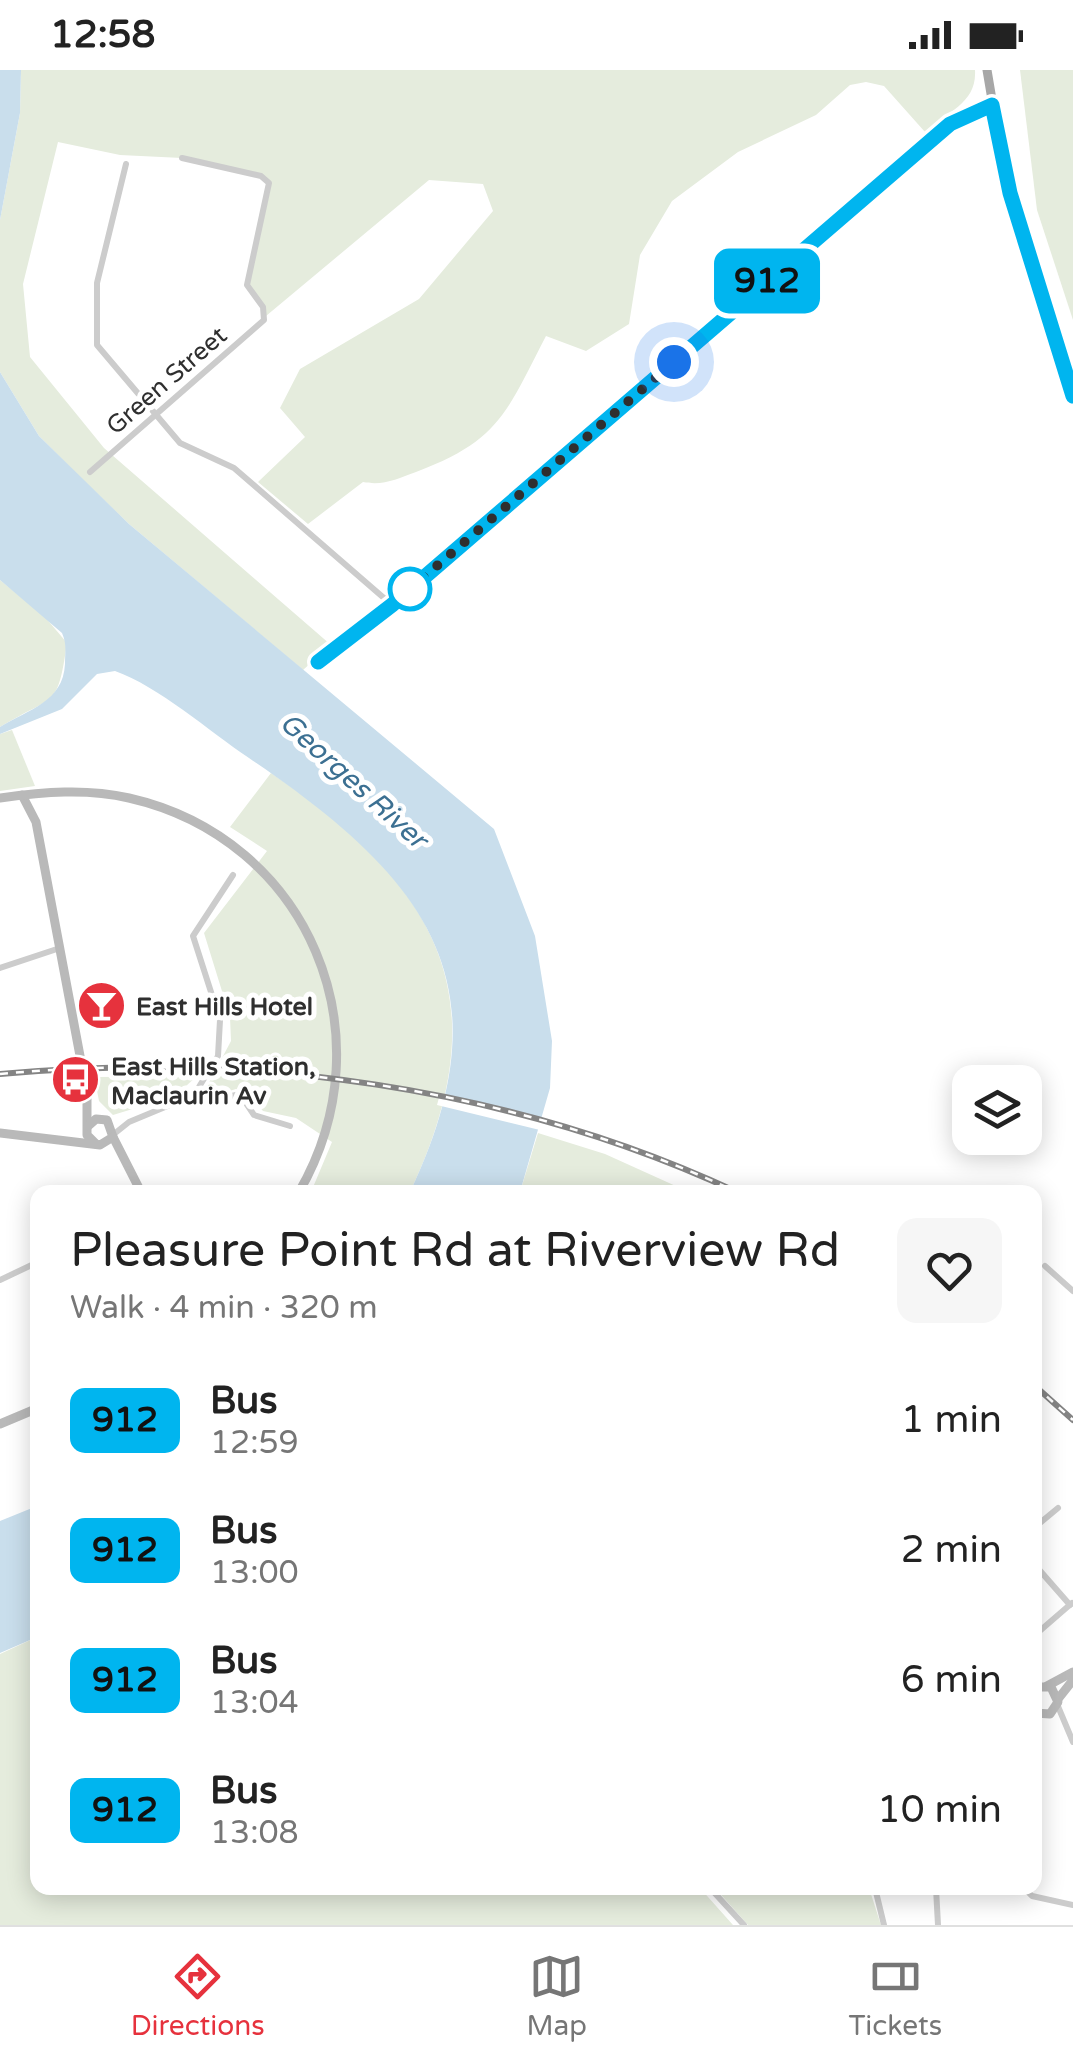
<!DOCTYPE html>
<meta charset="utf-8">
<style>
:root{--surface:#fff;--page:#f6f6f6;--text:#222;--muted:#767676;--line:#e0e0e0;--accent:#e6323d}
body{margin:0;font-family:"Varela Round",sans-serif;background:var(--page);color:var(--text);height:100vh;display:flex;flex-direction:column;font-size:38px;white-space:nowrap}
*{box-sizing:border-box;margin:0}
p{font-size:32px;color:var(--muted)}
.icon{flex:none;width:55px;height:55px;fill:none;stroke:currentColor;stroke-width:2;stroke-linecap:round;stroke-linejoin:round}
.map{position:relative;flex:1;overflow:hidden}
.panel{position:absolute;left:30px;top:1115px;width:1012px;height:710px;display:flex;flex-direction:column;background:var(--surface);border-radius:20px;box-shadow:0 5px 25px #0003}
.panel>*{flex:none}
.badge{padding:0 20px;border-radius:15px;font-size:35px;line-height:65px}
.buttons{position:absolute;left:952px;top:995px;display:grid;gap:20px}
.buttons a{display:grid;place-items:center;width:90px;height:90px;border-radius:20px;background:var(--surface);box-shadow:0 5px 25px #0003;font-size:50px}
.you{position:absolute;width:50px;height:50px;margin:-25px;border:8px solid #fff;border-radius:50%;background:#1a73e8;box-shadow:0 0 0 15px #1a73e833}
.map>.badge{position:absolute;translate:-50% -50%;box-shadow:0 0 0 5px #fff}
.round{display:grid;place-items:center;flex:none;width:105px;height:105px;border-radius:20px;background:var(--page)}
.head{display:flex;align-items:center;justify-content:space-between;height:170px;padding:0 40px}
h1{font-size:48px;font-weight:600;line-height:75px}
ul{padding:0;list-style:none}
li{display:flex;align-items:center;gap:30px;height:130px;padding:0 40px}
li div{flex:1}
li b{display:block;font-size:38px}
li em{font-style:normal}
li .badge{min-width:110px;font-weight:700;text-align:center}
.status{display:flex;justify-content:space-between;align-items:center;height:70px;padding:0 50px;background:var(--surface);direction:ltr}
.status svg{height:28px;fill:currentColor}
.tab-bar{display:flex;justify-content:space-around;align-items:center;height:140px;border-top:2px solid var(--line);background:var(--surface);font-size:28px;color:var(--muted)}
.tab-bar a{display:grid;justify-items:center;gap:5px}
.tab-bar .active{color:var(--accent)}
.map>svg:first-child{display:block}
.green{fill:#e5ecdd}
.water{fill:#c9deec}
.pier{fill:#fff}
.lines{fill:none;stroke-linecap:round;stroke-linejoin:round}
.street{stroke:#ccc;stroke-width:6}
.secondary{stroke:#b9b9b9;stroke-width:9}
.primary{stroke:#a7a7a7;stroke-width:9}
.rail-casing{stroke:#848484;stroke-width:6}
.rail{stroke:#fff;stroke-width:2.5;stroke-dasharray:8;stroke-linecap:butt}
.line-casing{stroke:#fff;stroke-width:22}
.line{stroke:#00b5ef;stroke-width:15}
.walk{stroke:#2f2f2f;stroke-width:10;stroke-dasharray:0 18}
.stop-dot{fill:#fff;stroke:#00b5ef;stroke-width:5}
.labels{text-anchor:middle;stroke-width:10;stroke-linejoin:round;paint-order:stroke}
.street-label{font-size:25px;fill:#2f2f2f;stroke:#fff}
.poi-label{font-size:25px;font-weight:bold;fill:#2f2f2f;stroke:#fff;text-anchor:start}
.water-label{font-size:28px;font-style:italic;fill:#3c7092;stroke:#fff}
</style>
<div class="status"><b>12:58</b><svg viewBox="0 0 49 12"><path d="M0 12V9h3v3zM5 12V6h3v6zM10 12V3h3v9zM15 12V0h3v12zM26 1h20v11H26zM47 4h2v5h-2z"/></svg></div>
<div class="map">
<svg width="1073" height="1855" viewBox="0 0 1073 1855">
<rect width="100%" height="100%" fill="#fff"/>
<!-- green -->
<g class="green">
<path d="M21 0H975C977 33 948 41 925 62L884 16 866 12 850 15 816 45 738 82 672 131 640 185 629 254 586 281 546 266C507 341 500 371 416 402 397 409 383 416 363 412L308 454 258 412 305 367 280 338 300 299 419 229 493 141 483 114 429 110 266 246 248 218 270 120 265 108 182 88 120 85 58 72 23 214 30 287 104 378 331 575 303 600 129 454 82 409 39 366 0 302V150L20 43Z"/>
<path d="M1020 0H1073V250L1037 140Z"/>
<path d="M0 510 45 547 67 573C57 640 56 623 0 657Z"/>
<path d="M12 660 35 716 0 721V664Z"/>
<path d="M271 703C438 815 502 928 410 1122H311L332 1072 296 1048 263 1041 248 1023 236 1019 207 1028 203 1024 231 971 230 947 204 863 267 781 230 757Z"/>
<path d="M94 1005 99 1007 197 1006 175 1026 113 1045 99 1031Z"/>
<path d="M538 1063 605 1084 689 1122H520Z"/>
<path d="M37 1567 38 1818H700L733 1855H0V1584Z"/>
<path d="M715 1818H869L881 1855H748Z"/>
</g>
<!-- water -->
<g class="water">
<path d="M0 0H21L20 43 0 150Z"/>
<path d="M0 302 39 366 129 454 494 759 535 866 552 971 550 1018 520 1122H410C511 910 423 806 249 688 209 661 158 616 115 601L97 604 62 639 0 664V657C29 639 63 632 65 594 65 581 67 574 62 563L0 510Z"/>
<path d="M37 1436V1567L0 1583V1451Z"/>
</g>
<!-- pier -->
<path class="pier" d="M440 1024 547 1050 544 1061 437 1035Z"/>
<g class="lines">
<!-- street -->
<g class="street">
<path d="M126 94 97 213V275L180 373 234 398 392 535"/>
<path d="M90 402 264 250 263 237 247 215 269 113 261 106 182 88"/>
<path d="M318 592 392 535 950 54 991 35"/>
<path d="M0 898 60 878"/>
<path d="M194 1025 207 1032 240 1024 254 1045 290 1056"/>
<path d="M114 1064 129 1052 194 1025 218 986 220 950 193 866 233 805"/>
<path d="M1045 1196 1073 1221"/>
<path d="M0 1210 38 1192"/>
<path d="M1035 1457 1058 1438"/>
<path d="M1035 1495 1070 1535"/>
<path d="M1035 1565 1072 1533"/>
<path d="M1057 1634 1073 1672"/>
<path d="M710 1818 744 1855"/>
<path d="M875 1818 884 1855"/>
<path d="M936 1818 938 1855"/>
<path d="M1024 1818 1032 1826 1073 1835"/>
</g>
<!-- secondary -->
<g class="secondary">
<path d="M22 725 36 752 87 1023V1065L96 1074"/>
<path d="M0 728C43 722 86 718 129 728 309 769 390 965 299 1122"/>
<path d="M0 1063 100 1075 113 1067 107 1050 96 1049 88 1056"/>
<path d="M113 1067 141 1122"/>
<path d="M0 1354 38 1338"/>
<path d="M1047 1616 1073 1602"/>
<path d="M1035 1617H1051L1058 1632 1050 1644 1035 1643"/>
<path d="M1058 1629 1073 1610"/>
</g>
<!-- primary -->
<path class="primary" d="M987 0 1004 101 1073 327"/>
<defs>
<g id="rail">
<path d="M0 1004C248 981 510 1016 737 1122"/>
<path d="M1035 1316 1073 1350"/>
</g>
</defs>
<!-- rail casing -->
<use href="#rail" class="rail-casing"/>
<!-- rail -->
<use href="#rail" class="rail"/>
</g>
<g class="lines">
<defs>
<path id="line" d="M318 592 392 535 950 54 992 35 1010 123 1073 326"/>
</defs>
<!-- line casing -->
<use href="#line" class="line-casing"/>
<!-- line -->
<use href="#line" class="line"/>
<!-- walk -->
<path class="walk" d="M410 519 674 292"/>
</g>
<!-- icons -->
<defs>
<symbol id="bar-disc" viewBox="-11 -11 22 22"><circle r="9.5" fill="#e6323d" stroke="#fff"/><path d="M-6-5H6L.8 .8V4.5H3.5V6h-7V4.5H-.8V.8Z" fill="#fff"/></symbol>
<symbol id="bus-disc" viewBox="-11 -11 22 22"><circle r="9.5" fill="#e6323d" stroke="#fff"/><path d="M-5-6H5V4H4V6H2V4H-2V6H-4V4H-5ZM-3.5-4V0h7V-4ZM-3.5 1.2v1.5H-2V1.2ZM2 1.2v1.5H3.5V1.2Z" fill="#fff"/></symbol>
</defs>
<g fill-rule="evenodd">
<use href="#bar-disc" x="74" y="908" width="55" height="55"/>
<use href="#bus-disc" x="48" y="982" width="55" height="55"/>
</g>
<!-- markers -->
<circle class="stop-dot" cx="410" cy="519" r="20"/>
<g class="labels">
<!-- street labels -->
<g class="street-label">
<text transform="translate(166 310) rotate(-41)" y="9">Green Street</text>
</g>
<!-- poi labels -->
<g class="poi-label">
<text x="136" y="945">East Hills Hotel</text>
<text x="111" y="1005">East Hills Station,<tspan x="111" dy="29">Maclaurin Av</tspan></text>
</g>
<!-- water labels -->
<g class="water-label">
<text transform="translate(354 710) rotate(42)" y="10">Georges River</text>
</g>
</g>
</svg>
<div class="buttons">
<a><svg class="icon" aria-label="layers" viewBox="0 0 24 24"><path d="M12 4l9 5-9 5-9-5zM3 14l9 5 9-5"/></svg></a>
</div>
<div class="you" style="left:674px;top:292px"></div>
<b class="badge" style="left:767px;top:211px;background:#00b5ef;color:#111">912</b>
<section class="panel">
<div class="head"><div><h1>Pleasure Point Rd at Riverview Rd</h1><p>Walk · 4 min · 320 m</p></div><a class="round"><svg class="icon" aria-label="heart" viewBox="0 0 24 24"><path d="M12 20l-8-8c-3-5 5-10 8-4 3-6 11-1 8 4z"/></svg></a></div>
<ul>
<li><span class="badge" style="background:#00b5ef;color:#111">912</span><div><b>Bus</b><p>12:59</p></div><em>1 min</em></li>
<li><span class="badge" style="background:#00b5ef;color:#111">912</span><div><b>Bus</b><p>13:00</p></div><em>2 min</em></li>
<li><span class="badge" style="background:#00b5ef;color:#111">912</span><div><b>Bus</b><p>13:04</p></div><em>6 min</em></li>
<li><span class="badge" style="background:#00b5ef;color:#111">912</span><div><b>Bus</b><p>13:08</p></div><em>10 min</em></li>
</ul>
</section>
</div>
<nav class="tab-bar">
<a class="active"><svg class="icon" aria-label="directions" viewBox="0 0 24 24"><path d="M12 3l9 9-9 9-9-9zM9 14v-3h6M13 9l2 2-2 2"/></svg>Directions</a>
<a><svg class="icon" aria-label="map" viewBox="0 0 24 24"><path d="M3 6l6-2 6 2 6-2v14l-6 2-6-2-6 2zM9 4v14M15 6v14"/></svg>Map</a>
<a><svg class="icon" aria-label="tickets" viewBox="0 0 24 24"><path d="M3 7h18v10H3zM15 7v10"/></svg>Tickets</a>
</nav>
